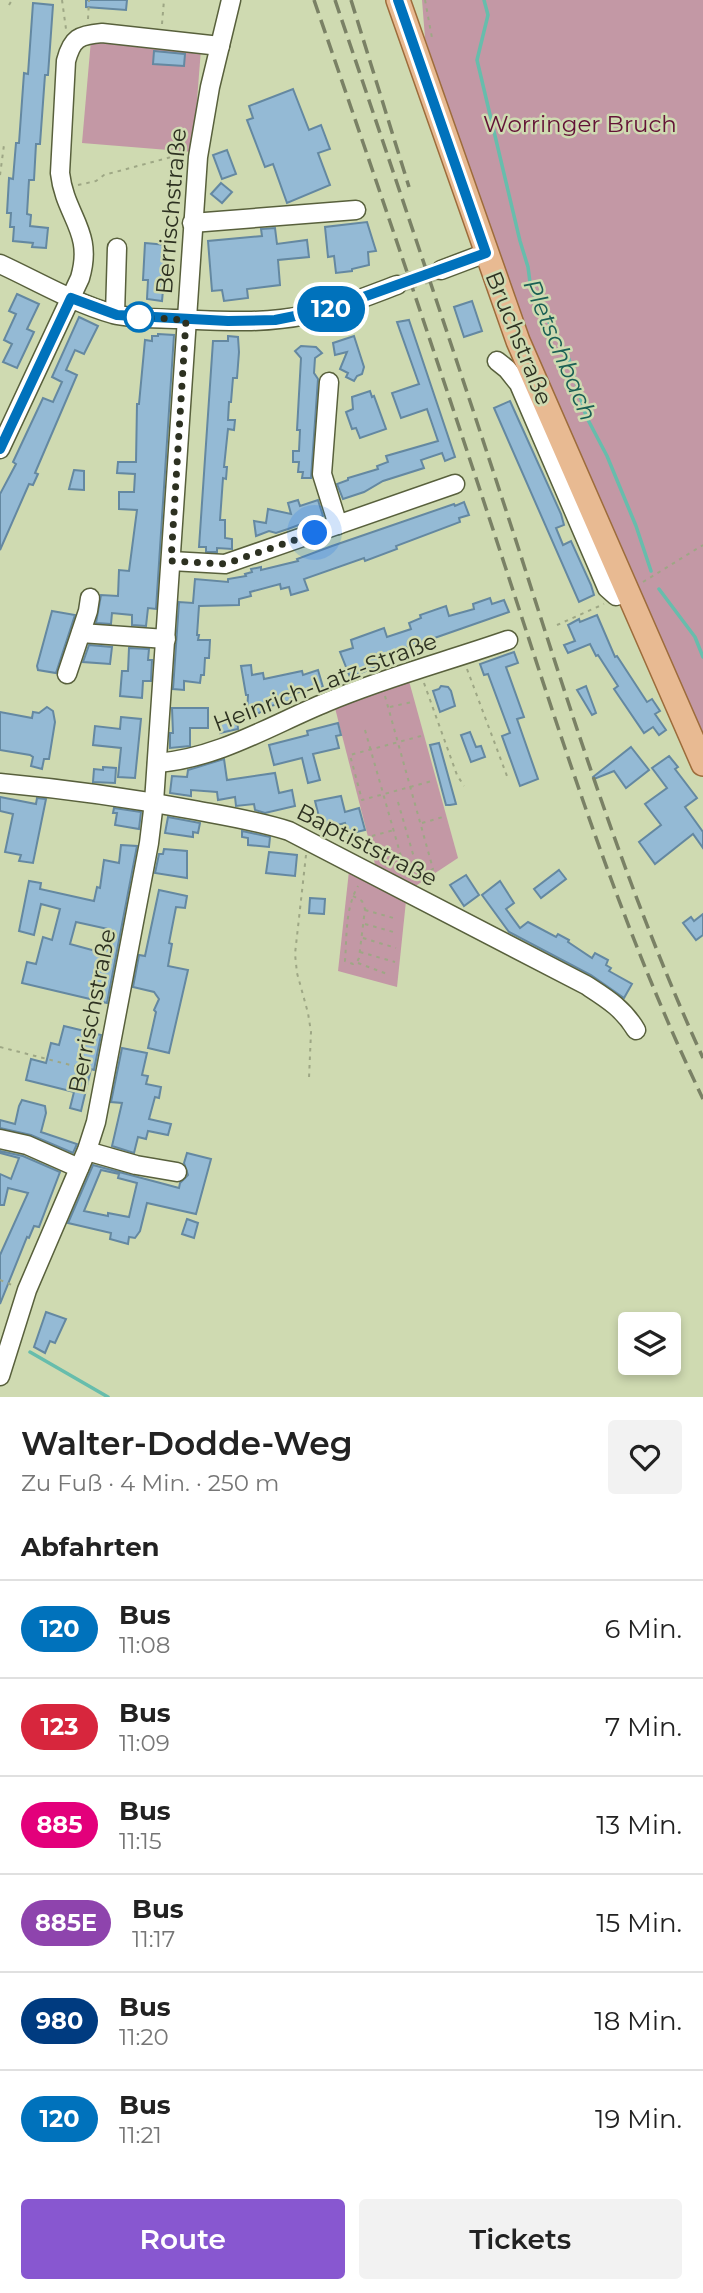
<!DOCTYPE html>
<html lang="de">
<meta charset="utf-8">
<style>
:root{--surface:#fff;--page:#f2f2f2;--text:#222;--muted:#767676;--line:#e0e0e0;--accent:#8857d0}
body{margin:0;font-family:Montserrat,sans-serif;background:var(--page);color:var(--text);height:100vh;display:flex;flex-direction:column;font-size:26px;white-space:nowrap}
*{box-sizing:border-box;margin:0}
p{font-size:23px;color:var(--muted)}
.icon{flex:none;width:38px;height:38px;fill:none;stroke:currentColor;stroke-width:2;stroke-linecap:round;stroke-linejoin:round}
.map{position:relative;height:1397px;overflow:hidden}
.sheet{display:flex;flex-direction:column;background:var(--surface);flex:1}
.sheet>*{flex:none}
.badge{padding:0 14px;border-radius:23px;font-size:24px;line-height:46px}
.tools{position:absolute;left:618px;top:1312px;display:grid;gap:14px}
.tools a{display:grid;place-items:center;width:63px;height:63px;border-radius:7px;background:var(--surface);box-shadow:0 4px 10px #0003;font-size:35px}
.you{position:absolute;width:35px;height:35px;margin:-18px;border:5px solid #fff;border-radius:50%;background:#1a73e8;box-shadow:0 0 0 10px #1a73e833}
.map>.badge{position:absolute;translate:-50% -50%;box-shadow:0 0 0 4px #fff}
h2{padding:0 21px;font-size:26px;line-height:63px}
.round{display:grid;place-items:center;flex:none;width:74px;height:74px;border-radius:7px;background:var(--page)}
.headline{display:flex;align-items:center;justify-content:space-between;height:119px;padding:0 21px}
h1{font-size:33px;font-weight:600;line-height:52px}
.button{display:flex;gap:14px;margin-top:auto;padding:14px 21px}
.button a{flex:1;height:80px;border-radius:7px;background:var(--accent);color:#fff;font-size:28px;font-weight:600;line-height:80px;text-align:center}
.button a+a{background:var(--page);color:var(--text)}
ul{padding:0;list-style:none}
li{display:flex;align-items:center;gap:21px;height:98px;padding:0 21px;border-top:2px solid var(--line)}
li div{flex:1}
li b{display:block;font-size:26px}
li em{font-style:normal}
li .badge{min-width:77px;font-weight:700;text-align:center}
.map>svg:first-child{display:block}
.green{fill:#c398a5}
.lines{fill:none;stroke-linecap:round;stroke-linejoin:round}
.stream{stroke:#67bdac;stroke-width:3.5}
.building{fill:#94bad5;stroke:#6488a1;stroke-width:2;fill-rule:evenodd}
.minor-tunnel{stroke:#afb894;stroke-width:18;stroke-dasharray:18 9;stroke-linecap:butt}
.minor-casing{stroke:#58603c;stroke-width:21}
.major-casing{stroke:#9d6c3b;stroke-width:26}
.path{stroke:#9ea785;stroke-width:2;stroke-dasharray:3.5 5;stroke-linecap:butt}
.minor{stroke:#fff;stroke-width:18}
.major{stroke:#e8ba92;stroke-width:23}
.rail{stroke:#7a8165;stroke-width:3.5;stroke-dasharray:14 7;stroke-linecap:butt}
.line-casing{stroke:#fff;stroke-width:16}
.line{stroke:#0072bc;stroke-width:10}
.walk{stroke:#2d3121;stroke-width:7;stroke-dasharray:0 12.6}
.stop-dot{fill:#fff;stroke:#0072bc;stroke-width:3.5}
.labels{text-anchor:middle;stroke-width:5;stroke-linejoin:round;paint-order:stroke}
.park-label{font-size:23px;fill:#631236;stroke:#cfdab1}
.street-label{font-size:23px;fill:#2d3121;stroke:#cfdab1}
.water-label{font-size:24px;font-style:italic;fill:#1a6054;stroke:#cfdab1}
</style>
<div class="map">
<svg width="703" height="1397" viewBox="0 0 703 1397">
<rect width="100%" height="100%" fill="#cfdab1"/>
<!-- green -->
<g class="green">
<path d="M422 0H703V736L640 597 635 577 505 283 425 38Z"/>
<path d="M91 40 201 49 193 152 82 143Z"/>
<path d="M409 681 458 858 414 887 376 868 335 708Z"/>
<path d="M349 871 406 901 397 987 338 971Z"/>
</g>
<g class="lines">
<!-- stream -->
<g class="stream">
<path d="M484 0 488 15 477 60 520 241 528 267 531 290 569 359 586 416 607 456 636 526 651 571"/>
<path d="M659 589 695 637 703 657"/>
<path d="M30 1352 108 1397"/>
</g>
</g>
<!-- building -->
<g class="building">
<path d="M86 0H127L126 10 86 7Z"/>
<path d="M33 3 53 5 48 75H45L40 144H36L34 180H29L27 214 31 215 30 226 48 228 46 248 32 247 33 243 13 241 14 227H10L11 213H7L9 178 13 179 16 143H19L24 73 28 74Z"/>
<path d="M154 51 185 54 184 66 153 64Z"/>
<path d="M293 89 309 130 321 125 330 149 318 153 330 185 287 203 273 164 265 167 247 120 253 118 249 106Z"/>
<path d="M227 150 236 174 222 179 213 155Z"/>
<path d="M221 183 232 192 222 203 211 194Z"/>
<path d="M367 222 376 251 368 252 369 265 352 269V271L336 273 334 256 328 257 325 227Z"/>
<path d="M275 228 277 244 307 240 309 257 278 260 280 285 247 289 248 298 224 301 222 290 212 291 208 241 262 236 261 229Z"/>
<path d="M145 243 167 245 162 301 147 299 148 280H143Z"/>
<path d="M17 294 39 304 27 329 34 332 17 368 3 362 12 344 4 340 16 314 9 311Z"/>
<path d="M472 301 482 331 464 337 454 307Z"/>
<path d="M79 317 98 326 84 354 75 350 66 370 77 375 35 473 38 474 33 485 29 484 0 550V494L16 464 13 462 43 398 53 402 62 382 52 377Z"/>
<path d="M409 320 455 457 445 461 442 453 421 460 424 468 383 481 364 492 343 499 337 484 348 480V478L378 469 377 466 388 462 386 456 438 441 427 409 401 418 392 393 419 384 397 322Z"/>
<path d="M158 334 174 335 156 609 148 608 146 626 132 625V615L112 613 111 624 96 623 101 595 118 596 119 570 129 571 137 510 119 509V492H134L135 474 117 473 118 462H136L137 404H139L145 340 152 341V336H158Z"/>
<path d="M228 336 238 337 239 352 237 378H233L231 402H229L228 420H235L234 430 228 429 224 467H227L226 479 223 478 220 520H225V538L232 539V549L217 548V552H206V547H199L213 341H228Z"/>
<path d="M354 336 364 367 362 374 357 376 354 381 346 377 348 373 340 369 347 352 335 355 333 343Z"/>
<path d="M301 346 316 347 322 353 315 358 314 373 318 379 311 478H302L303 472H298L299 462H293V451H299L300 430H297L301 358 295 351Z"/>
<path d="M370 391 372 397 374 396 386 429 360 438 356 428 352 429 346 412 353 409 352 397Z"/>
<path d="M510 401 561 514 564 525 556 528 563 545 571 541 591 585 594 595 579 602 494 408Z"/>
<path d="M74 470 84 471V490L69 489Z"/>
<path d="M298 500 300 506 318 500 323 516 288 529 276 533 269 531 256 536 254 521 266 523 268 509 291 514 288 503Z"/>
<path d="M464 502 469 515 459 518 460 522 396 546 397 549 365 561 364 558 304 579 308 590 291 595 289 587 281 589 280 584 250 592 251 596 239 599V605L199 606 197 635H199L198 640H210L209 658H205L204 675H201L200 683 184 681V690L173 689 179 602 193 603 195 579 228 582V579L246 576 245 574 252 572 251 569 261 567V570L298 561 297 559 332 546 454 504 455 506Z"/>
<path d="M490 598 492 604 504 600 509 612 380 657 382 665 350 677 340 652 353 648 351 640 384 628 387 637 411 629 409 623 421 618 420 615 446 606 449 616 474 609 473 604Z"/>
<path d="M52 611 75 615 56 673 38 670 37 666Z"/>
<path d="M597 615 615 657 617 656 647 702 652 699 660 711 655 714 666 730 659 735 653 727 644 733 614 689 618 686 598 655 596 656 590 644 568 653 564 645 575 641 568 625 579 619 580 622Z"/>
<path d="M89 645 112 647 110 664 83 662Z"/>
<path d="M129 648 149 649 148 660H152L151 681H143L142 698 120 696 122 671H128Z"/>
<path d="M514 652 518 663 506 667 524 717 517 719 538 779 520 786 502 736 510 733 488 674 484 675 480 664Z"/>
<path d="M251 665 252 675 263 673 264 679 302 671 303 675 318 670 323 687 295 693 297 699 263 708V710L259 713 247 715 248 695H246L241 666Z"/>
<path d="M441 686 448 687 451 691 455 706 440 712 433 691 439 689Z"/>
<path d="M586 686 596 713 592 715 577 690Z"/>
<path d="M47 707 53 711 55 722 49 759H44L42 769 31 766 33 757 30 755 0 750V712L32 718 33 712 39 713Z"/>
<path d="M172 708H208V728H190V746L170 748V733H173Z"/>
<path d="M121 717 141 719 135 778 118 777 121 748 93 745 95 726 120 729Z"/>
<path d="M237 718 238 729 220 733 219 721Z"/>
<path d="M338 723 341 735 336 736 339 748 313 754 320 780 308 783 302 758 274 765 269 745 308 735 307 731Z"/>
<path d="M470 732 476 747 481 746 485 757 471 762 461 735Z"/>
<path d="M439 743 456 804 450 805H446L430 745Z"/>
<path d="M631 747 649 770 626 788 614 771 594 779 593 777Z"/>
<path d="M669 756 678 767 675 769 697 798 685 807 703 832V848L693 834 655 864 639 842 661 825 645 804 667 788 652 768Z"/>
<path d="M224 759 227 780 275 773 279 793 292 790 295 806 265 813 255 810 254 804 236 806 235 797 218 800 217 792 191 790V796L170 793 172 776 187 777 188 770Z"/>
<path d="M103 767 116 768 115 783 93 782 94 769 103 770Z"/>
<path d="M341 796 345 812 359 808 365 830 348 834 345 823 322 829 315 801Z"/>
<path d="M0 797 36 804 37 798 46 799 33 863 19 861 21 855 5 852 13 814 0 811Z"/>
<path d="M114 808 141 812 139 829 115 825 117 813H113Z"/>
<path d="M168 817 200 823 198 833 193 832V837L165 833Z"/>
<path d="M242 831 270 837 269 847 248 845V838L242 837Z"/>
<path d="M121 845 137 846 107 1003 22 983 27 962 36 964 43 937 52 940 60 909 41 904 34 935 19 931 29 881 41 883 40 889 94 901 97 887 100 888 104 860 119 863ZM76 922 108 929 103 953 70 944Z"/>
<path d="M164 849 187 851V878L155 873 159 854H163Z"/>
<path d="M269 852 297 855 295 876 266 873Z"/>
<path d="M559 870 566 879 541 898 534 889Z"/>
<path d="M466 875 479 895 464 906 450 885Z"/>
<path d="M500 881 514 903 506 909 520 928 528 922 556 937 558 934 569 940 568 942 592 958 595 953 608 960 606 965 611 968 609 971 632 984 624 998 591 975 509 932 482 895Z"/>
<path d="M159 890 187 896 185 908 176 907 169 943 172 944 168 966 188 970 169 1053 148 1048 156 1012 154 1010 159 999 154 992 133 987 139 955 145 956Z"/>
<path d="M310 898 325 899 324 914 309 913Z"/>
<path d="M703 914V935L696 940 683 923 691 917 694 921Z"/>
<path d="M64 1026 101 1035 94 1070 91 1069 81 1111 70 1108 74 1092 26 1080 31 1059 46 1063 51 1043 59 1045Z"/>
<path d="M122 1048 147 1053 142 1075 148 1076 146 1084 161 1087 159 1098 155 1097 149 1119 171 1124 168 1135 148 1131 146 1139 138 1137 134 1153 112 1146 122 1103 111 1102Z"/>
<path d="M22 1100 45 1106 46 1113 41 1132 77 1144 73 1153 31 1135 0 1128V1120L15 1124 19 1106Z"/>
<path d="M0 1151 23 1156 60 1172 39 1227 34 1226 29 1238 27 1237 0 1304V1255L28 1193 8 1188 4 1205H0V1174L11 1179 19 1158 0 1153Z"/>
<path d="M187 1153 211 1159 196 1214 147 1203 140 1231 135 1238 129 1237 128 1244 110 1239 111 1233 68 1223 93 1165 179 1188 180 1183 188 1175 184 1163ZM101 1170 119 1174 118 1178 137 1183 129 1217 108 1213V1216L84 1211Z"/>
<path d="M187 1219 198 1223 194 1238 182 1234Z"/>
<path d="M46 1312 66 1319 55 1343 50 1341 45 1353 34 1347Z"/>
</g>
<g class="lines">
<!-- minor-tunnel -->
<path class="minor-tunnel" d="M397 285 441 270"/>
<defs>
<g id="minor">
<path d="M192 223 356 210"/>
<path d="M0 264C37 281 74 303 113 314 133 319 157 318 177 319 220 321 264 324 306 315 337 309 367 296 397 285"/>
<path d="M441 270 486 253"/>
<path d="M115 314 117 248"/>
<path d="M497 361 507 369 519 384 607 588 616 596 627 592"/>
<path d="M329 382 322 474 338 525"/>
<path d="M0 449 80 278C94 231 65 217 60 173L66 61C72 38 79 35 102 33L220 46"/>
<path d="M171 561 225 564 455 484"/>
<path d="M81 633 166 639"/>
<path d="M67 674 88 611 90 598"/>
<path d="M157 763C219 758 271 725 327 702 386 677 448 661 508 640"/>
<path d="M0 783C65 789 130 798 194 810 226 816 258 821 289 831L586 985C606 998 623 1008 636 1030"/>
<path d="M0 1139 27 1145 79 1168"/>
<path d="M87 1151 136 1165 177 1172"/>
<path d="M0 1376 27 1290 87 1150 96 1122 149 843 154 802 198 157 210 87 231 0"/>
</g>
<path id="major" d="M398 0 518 341 703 764"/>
</defs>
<!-- minor casing -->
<use href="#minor" class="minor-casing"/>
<!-- major casing -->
<use href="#major" class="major-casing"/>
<!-- path -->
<g class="path">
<path d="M62 0 66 29"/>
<path d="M425 0 432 38 430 39"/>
<path d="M9 5 12 0"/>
<path d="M88 19 89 0"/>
<path d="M162 24 164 0"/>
<path d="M0 175 4 145"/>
<path d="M78 185 96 181 104 175 175 156H183"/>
<path d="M643 582 703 545"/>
<path d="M557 625 604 604"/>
<path d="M467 669 507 776"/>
<path d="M424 683 457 775 464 786"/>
<path d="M385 696 433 869 414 880"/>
<path d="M390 707 412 702"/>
<path d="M365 730 406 874"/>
<path d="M421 736 350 755 362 800 432 781"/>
<path d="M398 802 419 875"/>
<path d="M422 823 443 817"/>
<path d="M372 836 394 830"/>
<path d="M306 855 295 954 297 973 308 1013 311 1032 309 1078"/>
<path d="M353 896 362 901 365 909 359 958 357 962 353 964 345 961C347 935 345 909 358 886"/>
<path d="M365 910 397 919"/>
<path d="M365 924 397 933"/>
<path d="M363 938 396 948"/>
<path d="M360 952 395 962"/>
<path d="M358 963 387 974"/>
<path d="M0 1047 90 1070"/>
<path d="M0 1280 12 1285"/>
</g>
<!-- minor -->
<use href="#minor" class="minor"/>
<!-- major -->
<use href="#major" class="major"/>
<!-- rail -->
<g class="rail">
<path d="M314 0C379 188 443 377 505 566 564 746 621 928 703 1099"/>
<path d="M335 0C397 183 459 366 519 550 574 721 628 894 703 1058"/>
<path d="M351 0 409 187"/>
</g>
</g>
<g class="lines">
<defs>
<path id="line" d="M0 449 71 298 117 315 228 321 275 320 330 309 486 253 398 0"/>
</defs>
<!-- line casing -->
<use href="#line" class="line-casing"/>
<!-- line -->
<use href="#line" class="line"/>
<!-- walk -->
<path class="walk" d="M139 317 186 320 171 561 225 564 315 533"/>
</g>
<!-- markers -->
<circle class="stop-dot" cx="139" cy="317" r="14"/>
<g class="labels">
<!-- park labels -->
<g class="park-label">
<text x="580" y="132">Worringer Bruch</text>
</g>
<!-- street labels -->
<g class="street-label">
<text transform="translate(171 211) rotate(-85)" y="8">Berrischstraße</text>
<text transform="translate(519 338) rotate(68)" y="8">Bruchstraße</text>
<text transform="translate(325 682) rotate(-21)" y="8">Heinrich-Latz-Straße</text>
<text transform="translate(367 845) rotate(27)" y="8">Baptiststraße</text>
<text transform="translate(92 1011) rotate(-79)" y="8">Berrischstraße</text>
</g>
<!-- water labels -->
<g class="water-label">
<text transform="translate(560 350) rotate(67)" y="8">Pletschbach</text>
</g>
</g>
</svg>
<div class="tools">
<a><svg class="icon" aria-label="layers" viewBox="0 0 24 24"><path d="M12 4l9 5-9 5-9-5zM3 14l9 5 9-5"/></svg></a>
</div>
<div class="you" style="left:315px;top:533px"></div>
<b class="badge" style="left:331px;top:309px;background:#0072bc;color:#fff">120</b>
</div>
<section class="sheet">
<div class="headline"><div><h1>Walter-Dodde-Weg</h1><p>Zu Fuß · 4 Min. · 250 m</p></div><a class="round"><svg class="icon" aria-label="heart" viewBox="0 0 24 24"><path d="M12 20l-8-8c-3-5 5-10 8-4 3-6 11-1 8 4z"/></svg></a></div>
<h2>Abfahrten</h2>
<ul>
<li><span class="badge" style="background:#0072bc;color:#fff">120</span><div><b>Bus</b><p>11:08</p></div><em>6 Min.</em></li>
<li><span class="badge" style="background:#d7263d;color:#fff">123</span><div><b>Bus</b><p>11:09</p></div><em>7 Min.</em></li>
<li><span class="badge" style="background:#e3007b;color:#fff">885</span><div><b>Bus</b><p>11:15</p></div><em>13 Min.</em></li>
<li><span class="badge" style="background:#8e44ad;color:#fff">885E</span><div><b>Bus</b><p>11:17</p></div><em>15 Min.</em></li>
<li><span class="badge" style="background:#003b80;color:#fff">980</span><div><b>Bus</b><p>11:20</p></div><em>18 Min.</em></li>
<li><span class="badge" style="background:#0072bc;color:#fff">120</span><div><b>Bus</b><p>11:21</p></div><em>19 Min.</em></li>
</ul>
<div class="button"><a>Route</a><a>Tickets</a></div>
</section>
